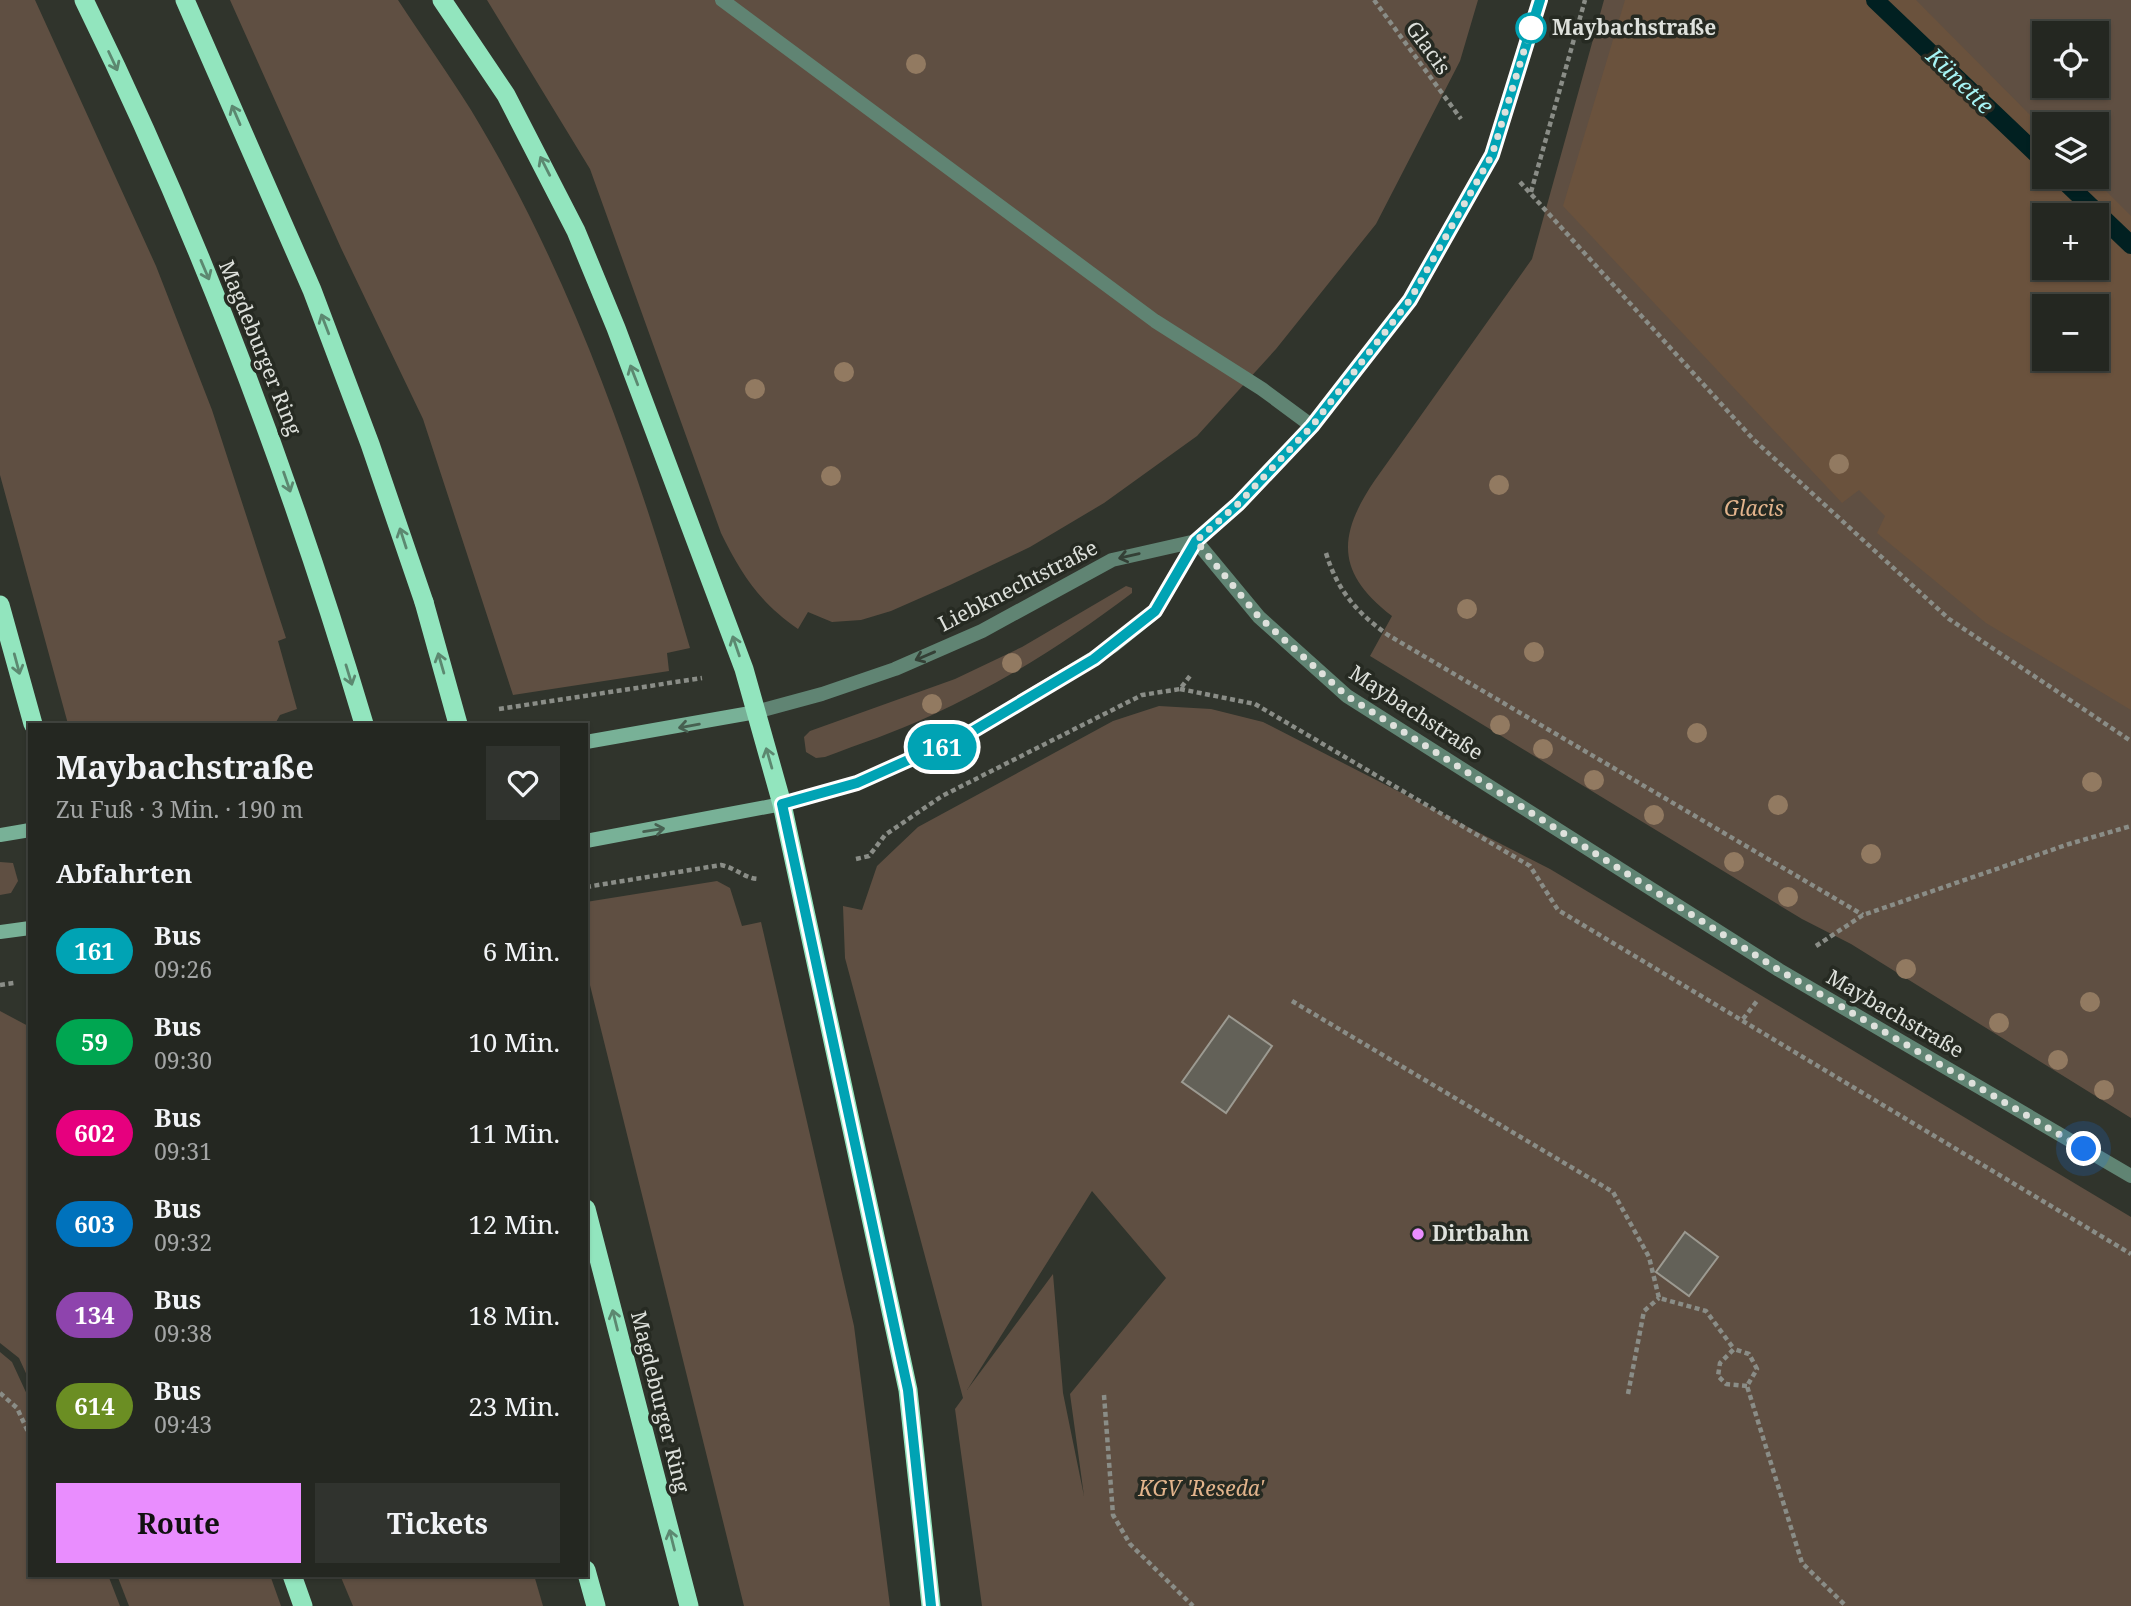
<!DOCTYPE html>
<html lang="de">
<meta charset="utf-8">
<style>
:root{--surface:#242721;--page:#30332e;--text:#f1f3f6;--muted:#a3a5a5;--line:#41443f;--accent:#e98dfe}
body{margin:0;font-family:"Noto Serif",serif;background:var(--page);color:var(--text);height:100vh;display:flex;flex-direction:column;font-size:26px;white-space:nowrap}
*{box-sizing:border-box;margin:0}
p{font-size:23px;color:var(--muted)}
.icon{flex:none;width:38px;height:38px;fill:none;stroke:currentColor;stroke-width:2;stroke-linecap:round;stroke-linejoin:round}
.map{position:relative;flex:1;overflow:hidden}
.details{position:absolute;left:28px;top:723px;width:560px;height:854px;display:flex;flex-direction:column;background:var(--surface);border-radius:0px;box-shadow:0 2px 5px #0004,0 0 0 2px var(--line)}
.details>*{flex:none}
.badge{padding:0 14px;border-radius:23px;font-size:24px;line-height:46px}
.buttons{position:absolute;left:2032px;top:21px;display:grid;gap:14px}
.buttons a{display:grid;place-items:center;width:77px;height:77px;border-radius:0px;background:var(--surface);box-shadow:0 2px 5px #0004,0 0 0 2px var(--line);font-size:35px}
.you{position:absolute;width:35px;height:35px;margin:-18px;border:5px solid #fff;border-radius:50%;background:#1a73e8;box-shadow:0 0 0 10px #1a73e833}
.map>.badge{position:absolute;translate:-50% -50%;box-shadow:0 0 0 4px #fff}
h2{padding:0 28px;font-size:26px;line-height:63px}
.round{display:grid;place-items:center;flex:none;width:74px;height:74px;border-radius:0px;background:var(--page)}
.head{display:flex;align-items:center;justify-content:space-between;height:119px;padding:0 28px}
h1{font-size:33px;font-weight:700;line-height:52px}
.primary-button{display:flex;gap:14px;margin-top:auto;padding:14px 28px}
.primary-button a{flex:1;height:80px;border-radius:0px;background:var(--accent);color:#111;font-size:28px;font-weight:700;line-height:80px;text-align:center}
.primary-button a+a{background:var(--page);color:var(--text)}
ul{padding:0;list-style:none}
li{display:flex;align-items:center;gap:21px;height:91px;padding:0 28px}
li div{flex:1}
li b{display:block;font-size:26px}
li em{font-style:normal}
li .badge{min-width:77px;font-weight:700;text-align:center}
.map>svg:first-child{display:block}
.green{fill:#5f4f42;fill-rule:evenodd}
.forest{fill:#6a523d;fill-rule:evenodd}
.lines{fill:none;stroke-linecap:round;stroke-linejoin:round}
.stream{stroke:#012021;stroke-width:18}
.building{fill:#636158;stroke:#9c9a91;stroke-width:2}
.path{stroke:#8a8d87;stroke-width:4.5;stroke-dasharray:5 3.5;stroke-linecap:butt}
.service{stroke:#608473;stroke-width:14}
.minor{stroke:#608473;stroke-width:14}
.secondary{stroke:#78b197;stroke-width:14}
.trunk{stroke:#92e5be;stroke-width:19}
.trunk-bridge{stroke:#92e5be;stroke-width:19}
.tree{fill:#927a61}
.oneway{stroke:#5c8870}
.oneway2{stroke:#344036}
.oneway3{stroke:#476051}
.line-casing{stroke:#fff;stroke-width:16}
.line{stroke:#00a3b4;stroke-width:10}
.walk{stroke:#dee1dc;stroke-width:7;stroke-dasharray:0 12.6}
.stop-dot{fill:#fff;stroke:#00a3b4;stroke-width:3.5}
.poi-dot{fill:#e98dfe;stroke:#262a22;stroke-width:2.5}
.labels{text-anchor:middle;stroke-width:7;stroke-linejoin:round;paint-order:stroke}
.stop-label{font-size:21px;font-weight:bold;fill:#dee1dc;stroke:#262a22;text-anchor:start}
.street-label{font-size:21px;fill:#dee1dc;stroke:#262a22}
.park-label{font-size:21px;font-style:italic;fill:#e2b48c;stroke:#262a22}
.poi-label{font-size:21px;font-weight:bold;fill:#dee1dc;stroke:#262a22;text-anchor:start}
.water-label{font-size:23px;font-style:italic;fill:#a7f4f5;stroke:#262a22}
</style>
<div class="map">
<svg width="2131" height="1606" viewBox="0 0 2131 1606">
<rect width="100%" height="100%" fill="#30342c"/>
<!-- green -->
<g class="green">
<path d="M0 0H35L156 266 212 410 286 638 278 641 297 709 280 715 275 724H91L90 721 68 724 0 475Z"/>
<path d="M230 0H398C422 37 448 73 471 110 572 276 636 463 690 648L667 653 669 671 513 695 423 419 341 248Z"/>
<path d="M487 0H1478L1460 61 1376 224 1276 349 1197 436 1104 503 1030 547 950 585 891 611 861 620 832 622 808 612 798 629C760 603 741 574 721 533L590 169Z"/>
<path d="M1604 0H2131V1118L1851 944 1802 919 1370 656 1392 616C1336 573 1337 536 1375 480L1532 259ZM2044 33H2096V86H2044ZM2044 124H2096V177H2044ZM2044 215H2096V268H2044ZM2044 306H2096V359H2044Z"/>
<path d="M1126 586 1132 588V593C1069 641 1002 683 930 716 896 732 859 744 825 757L816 758 806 752 804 737 810 731 955 679 1022 647Z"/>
<path d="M1159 706 1211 709 1263 722 1550 869 2131 1217V1606H982L955 1409 963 1398 845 958 843 906 862 910 877 866 918 827 1113 721ZM1092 1191 1166 1278 1070 1394 1084 1496 1063 1393 1053 1274 967 1390Z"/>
<path d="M0 862 13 863 18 881 11 893 0 895Z"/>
<path d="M717 881 730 888 742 926 761 922 854 1326 890 1606H744L586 969V902Z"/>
<path d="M0 1011 30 1027V1382L19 1358 0 1343Z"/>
<path d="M0 1352 12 1362 30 1401V1575H108L120 1606H0Z"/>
<path d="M117 1575H270L281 1606H129Z"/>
<path d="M340 1575H534L543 1606H353Z"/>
</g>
<!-- forest -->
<path class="forest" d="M1625 0H1916L2044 129V177H2092L2131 216V710L1986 623 1877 533 1885 516 1859 490 1842 503 1563 206ZM2044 215H2096V268H2044ZM2044 306H2096V359H2044Z"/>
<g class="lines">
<!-- stream -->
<g class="stream">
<path d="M1875 0 2044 161"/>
<path d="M2060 177 2131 245"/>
</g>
</g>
<!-- building -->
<g class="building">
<path d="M1229 1016 1272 1046 1226 1113 1182 1082Z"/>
<path d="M1685 1232 1718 1257 1689 1296 1656 1272Z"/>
</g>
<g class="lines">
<!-- path -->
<g class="path">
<path d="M1374 0 1461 119"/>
<path d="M1520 182 1753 439 1949 619 2131 741"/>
<path d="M1531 192 1585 0"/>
<path d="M1326 553C1337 590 1357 613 1388 635L1863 915"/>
<path d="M1180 689 1255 704 1530 866 1558 910 2131 1254"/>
<path d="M499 709 702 678"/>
<path d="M856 859 869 856 885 835 942 796 1142 695 1180 689 1190 676"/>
<path d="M586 887 721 865C736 868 744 878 758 879"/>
<path d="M1816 946 1863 915 2069 844 2131 826"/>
<path d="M0 985 14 983"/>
<path d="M1292 1001 1613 1192 1649 1257 1659 1298 1706 1311 1734 1349"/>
<path d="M1743 1019 1757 1001"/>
<path d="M1747 1386 1726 1384 1718 1376 1720 1363 1734 1349 1749 1354 1757 1369 1747 1386 1802 1563 1846 1606"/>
<path d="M0 1393 17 1408 30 1436"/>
<path d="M1628 1394 1644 1311 1659 1298"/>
<path d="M1104 1395 1113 1515 1130 1544 1193 1606"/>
</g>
<!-- service -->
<path class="service" d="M722 0 1155 321 1262 389 1312 426"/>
<!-- minor -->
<g class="minor">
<path d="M1196 541 1259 617 1347 696 1779 970 2131 1176"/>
<path d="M756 712 822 694 895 669 982 631 1112 560 1196 541"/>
<path d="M782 804 857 783 973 731 1113 646 1155 612 1196 541 1239 504 1312 426 1410 300 1492 155 1540 0"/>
</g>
<!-- secondary -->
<g class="secondary">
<path d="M586 742 756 712"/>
<path d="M0 835 30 830"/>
<path d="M586 841 782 804"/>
<path d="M0 932 30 928"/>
</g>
<!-- trunk -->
<g class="trunk">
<path d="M84 0C199 234 290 475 364 724"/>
<path d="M185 0 312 290 370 444 424 602"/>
<path d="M442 0 506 95 576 231 616 328 744 669 782 804 908 1390 931 1606"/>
<path d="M0 605 33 724"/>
<path d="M586 1209 689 1606"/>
<path d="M586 1570 596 1606"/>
<path d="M292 1575 303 1606"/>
</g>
<!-- trunk-bridge -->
<path class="trunk-bridge" d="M424 602 458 724"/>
</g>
<!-- trees -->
<g class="tree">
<circle cx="916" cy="64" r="10"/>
<circle cx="844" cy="372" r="10"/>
<circle cx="755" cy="389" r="10"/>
<circle cx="1839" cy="464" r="10"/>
<circle cx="831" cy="476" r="10"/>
<circle cx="1499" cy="485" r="10"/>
<circle cx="1467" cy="609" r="10"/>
<circle cx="1534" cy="652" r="10"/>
<circle cx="1012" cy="663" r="10"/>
<circle cx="932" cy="704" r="10"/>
<circle cx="1500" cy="725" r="10"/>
<circle cx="1697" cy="733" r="10"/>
<circle cx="1543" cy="749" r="10"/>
<circle cx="1594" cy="780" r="10"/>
<circle cx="2092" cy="782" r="10"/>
<circle cx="1778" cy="805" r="10"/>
<circle cx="1654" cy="815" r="10"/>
<circle cx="1871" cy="854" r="10"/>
<circle cx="1734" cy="862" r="10"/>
<circle cx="1788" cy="897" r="10"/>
<circle cx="1906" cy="969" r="10"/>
<circle cx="2090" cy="1002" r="10"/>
<circle cx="1999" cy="1023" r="10"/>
<circle cx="2058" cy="1060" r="10"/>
<circle cx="2104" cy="1090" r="10"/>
</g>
<!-- one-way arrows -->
<defs><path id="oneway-shaft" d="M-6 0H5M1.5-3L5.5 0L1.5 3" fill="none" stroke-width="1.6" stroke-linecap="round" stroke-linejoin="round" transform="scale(1.75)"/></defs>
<g class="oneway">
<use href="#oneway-shaft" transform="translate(113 61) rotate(65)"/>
<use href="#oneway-shaft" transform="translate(236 115) rotate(-113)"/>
<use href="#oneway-shaft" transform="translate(545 166) rotate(-117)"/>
<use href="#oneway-shaft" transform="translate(205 270) rotate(67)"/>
<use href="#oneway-shaft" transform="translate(325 324) rotate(-111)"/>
<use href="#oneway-shaft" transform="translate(634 375) rotate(-111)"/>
<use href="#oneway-shaft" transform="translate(287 482) rotate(71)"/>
<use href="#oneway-shaft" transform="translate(403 538) rotate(-108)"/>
<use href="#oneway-shaft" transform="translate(736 646) rotate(-109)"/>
<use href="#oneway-shaft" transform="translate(441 663) rotate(-106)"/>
<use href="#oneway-shaft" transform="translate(17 664) rotate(75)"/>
<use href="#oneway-shaft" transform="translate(349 675) rotate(73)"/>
<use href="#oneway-shaft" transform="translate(769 758) rotate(-106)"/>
<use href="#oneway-shaft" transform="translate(615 1320) rotate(-104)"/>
<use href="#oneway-shaft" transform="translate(672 1540) rotate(-104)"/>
</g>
<g class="oneway2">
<use href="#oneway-shaft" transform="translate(1129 556) rotate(167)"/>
<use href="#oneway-shaft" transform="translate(925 656) rotate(157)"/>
</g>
<g class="oneway3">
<use href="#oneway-shaft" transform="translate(689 726) rotate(170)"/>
<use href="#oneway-shaft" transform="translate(654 830) rotate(-9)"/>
</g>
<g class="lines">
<defs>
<path id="line" d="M931 1606 908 1390 782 804 857 783 973 731 1094 659 1155 611 1196 541 1238 504 1312 426 1410 300 1492 155 1540 0"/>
</defs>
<!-- line casing -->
<use href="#line" class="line-casing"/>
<!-- line -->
<use href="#line" class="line"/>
<!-- walk -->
<path class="walk" d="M1531 28 1492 155 1410 300 1312 426 1238 504 1196 541 1259 617 1347 696 1779 970 2084 1149"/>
</g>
<!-- markers -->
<circle class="stop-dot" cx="1531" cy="28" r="14"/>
<circle class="poi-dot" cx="1418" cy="1234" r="7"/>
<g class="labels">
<!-- stop labels -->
<g class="stop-label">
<text x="1552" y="35">Maybachstraße</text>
</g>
<!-- street labels -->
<g class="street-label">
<text transform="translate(1428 48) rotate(54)" y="7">Glacis</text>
<text transform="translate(260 348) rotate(68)" y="7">Magdeburger Ring</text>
<text transform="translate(1018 586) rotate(-27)" y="7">Liebknechtstraße</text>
<text transform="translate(1416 713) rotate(33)" y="7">Maybachstraße</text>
<text transform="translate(1895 1014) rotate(30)" y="7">Maybachstraße</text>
<text transform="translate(660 1402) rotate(76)" y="7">Magdeburger Ring</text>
</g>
<!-- park labels -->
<g class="park-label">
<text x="1754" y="516">Glacis</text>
<text x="1201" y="1496">KGV 'Reseda'</text>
</g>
<!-- poi labels -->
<g class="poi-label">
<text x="1432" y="1241">Dirtbahn</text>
</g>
<!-- water labels -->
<g class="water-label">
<text transform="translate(1960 81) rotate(44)" y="8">Künette</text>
</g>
</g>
</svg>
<div class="buttons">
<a><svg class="icon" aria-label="locate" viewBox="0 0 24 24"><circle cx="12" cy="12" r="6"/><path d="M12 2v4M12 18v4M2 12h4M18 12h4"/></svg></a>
<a><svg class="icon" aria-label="layers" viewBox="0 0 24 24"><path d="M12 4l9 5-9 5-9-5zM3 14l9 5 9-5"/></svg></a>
<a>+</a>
<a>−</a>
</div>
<div class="you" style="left:2084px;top:1149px"></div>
<b class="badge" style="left:942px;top:747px;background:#00a3b4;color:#fff">161</b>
<section class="details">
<div class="head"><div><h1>Maybachstraße</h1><p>Zu Fuß · 3 Min. · 190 m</p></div><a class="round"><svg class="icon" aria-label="heart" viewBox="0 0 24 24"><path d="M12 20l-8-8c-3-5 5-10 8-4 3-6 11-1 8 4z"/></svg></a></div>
<h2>Abfahrten</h2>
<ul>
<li><span class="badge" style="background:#00a3b4;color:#fff">161</span><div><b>Bus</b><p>09:26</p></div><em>6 Min.</em></li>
<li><span class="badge" style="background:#00a651;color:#fff">59</span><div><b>Bus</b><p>09:30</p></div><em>10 Min.</em></li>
<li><span class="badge" style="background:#e6007e;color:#fff">602</span><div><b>Bus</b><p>09:31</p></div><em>11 Min.</em></li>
<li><span class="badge" style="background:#0072bc;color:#fff">603</span><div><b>Bus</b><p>09:32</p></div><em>12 Min.</em></li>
<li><span class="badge" style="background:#8e44ad;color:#fff">134</span><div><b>Bus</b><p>09:38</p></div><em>18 Min.</em></li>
<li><span class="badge" style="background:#6b8e23;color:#fff">614</span><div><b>Bus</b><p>09:43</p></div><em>23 Min.</em></li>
</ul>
<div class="primary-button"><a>Route</a><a>Tickets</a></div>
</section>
</div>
